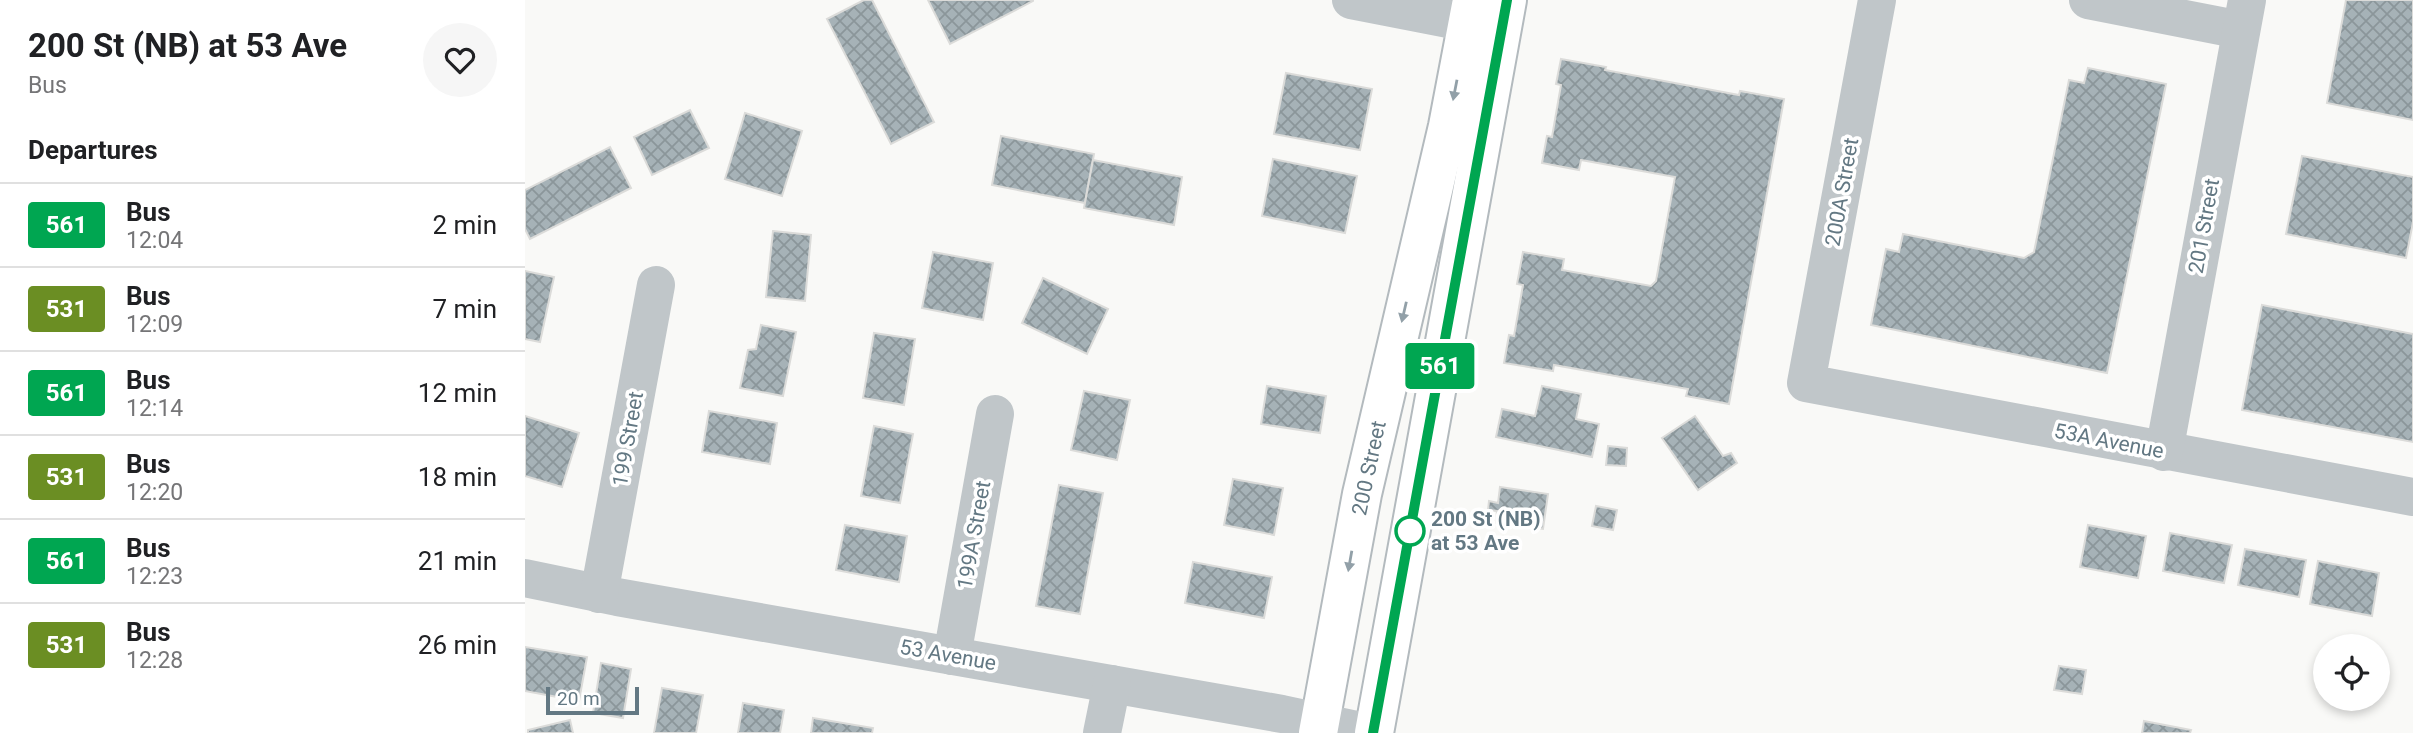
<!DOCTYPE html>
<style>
:root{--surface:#fff;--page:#f6f6f6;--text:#202124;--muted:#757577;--line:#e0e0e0}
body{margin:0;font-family:Roboto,sans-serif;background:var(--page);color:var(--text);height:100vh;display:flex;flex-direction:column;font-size:26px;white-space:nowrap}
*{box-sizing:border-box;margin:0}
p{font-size:23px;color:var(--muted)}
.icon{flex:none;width:38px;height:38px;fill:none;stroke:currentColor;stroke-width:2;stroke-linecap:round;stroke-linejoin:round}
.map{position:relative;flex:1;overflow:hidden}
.details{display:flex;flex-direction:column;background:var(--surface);width:525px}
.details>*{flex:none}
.badge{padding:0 14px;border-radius:5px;font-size:24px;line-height:46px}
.tools{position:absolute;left:1788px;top:634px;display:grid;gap:14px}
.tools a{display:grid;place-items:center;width:77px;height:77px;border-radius:50%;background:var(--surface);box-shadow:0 4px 10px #0003;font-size:35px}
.scale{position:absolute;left:21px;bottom:18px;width:93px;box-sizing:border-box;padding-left:7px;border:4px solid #637883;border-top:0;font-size:19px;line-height:24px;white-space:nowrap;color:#637883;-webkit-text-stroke:5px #fff;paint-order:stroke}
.map>.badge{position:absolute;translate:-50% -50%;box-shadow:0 0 0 4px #fff}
h2{padding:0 28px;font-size:26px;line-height:63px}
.round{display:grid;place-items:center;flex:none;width:74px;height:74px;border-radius:37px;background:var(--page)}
.overview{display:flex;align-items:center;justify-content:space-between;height:119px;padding:0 28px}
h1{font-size:33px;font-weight:700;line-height:52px}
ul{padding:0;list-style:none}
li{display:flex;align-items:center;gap:21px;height:84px;padding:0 28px;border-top:2px solid var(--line)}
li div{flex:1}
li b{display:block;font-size:26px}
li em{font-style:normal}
li .badge{min-width:77px;font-weight:700;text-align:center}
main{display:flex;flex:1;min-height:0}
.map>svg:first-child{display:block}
.building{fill:url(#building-cross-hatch);stroke:#dbdbd9;stroke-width:2}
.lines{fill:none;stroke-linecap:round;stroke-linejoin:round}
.major-casing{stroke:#b3babe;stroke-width:42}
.minor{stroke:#c0c6c9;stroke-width:38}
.major{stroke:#fff;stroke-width:38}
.oneway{fill:#92a0a8}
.line-casing{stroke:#fff;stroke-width:16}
.line{stroke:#00a651;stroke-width:10}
.stop-dot{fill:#fff;stroke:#00a651;stroke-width:3.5}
.labels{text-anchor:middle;stroke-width:7;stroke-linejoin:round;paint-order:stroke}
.street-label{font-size:21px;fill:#637883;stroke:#fff}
.stop-label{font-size:21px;font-weight:bold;fill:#637883;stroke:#fff;text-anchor:start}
</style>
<main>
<section class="details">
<div class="overview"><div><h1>200 St (NB) at 53 Ave</h1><p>Bus</p></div><a class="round"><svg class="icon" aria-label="heart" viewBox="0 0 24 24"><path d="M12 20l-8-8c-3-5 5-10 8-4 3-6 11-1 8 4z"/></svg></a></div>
<h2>Departures</h2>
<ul>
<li><span class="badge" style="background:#00a651;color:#fff">561</span><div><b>Bus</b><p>12:04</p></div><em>2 min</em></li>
<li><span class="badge" style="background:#6b8e23;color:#fff">531</span><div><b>Bus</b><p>12:09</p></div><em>7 min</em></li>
<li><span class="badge" style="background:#00a651;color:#fff">561</span><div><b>Bus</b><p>12:14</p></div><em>12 min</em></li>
<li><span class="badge" style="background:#6b8e23;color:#fff">531</span><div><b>Bus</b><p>12:20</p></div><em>18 min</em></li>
<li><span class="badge" style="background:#00a651;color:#fff">561</span><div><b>Bus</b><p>12:23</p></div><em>21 min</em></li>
<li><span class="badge" style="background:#6b8e23;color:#fff">531</span><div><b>Bus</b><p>12:28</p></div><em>26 min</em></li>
</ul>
</section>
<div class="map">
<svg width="1888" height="733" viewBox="0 0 1888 733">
<defs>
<pattern id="building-cross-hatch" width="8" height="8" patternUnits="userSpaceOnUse" patternTransform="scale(1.75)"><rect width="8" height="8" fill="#a6b2b7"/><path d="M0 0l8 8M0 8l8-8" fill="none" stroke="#8b969a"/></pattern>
</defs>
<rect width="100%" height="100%" fill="#f9f9f7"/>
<!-- building -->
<g class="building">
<path d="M339 0H347L409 122 366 144 302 19Z"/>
<path d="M403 0H508V1L425 44Z"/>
<path d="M1821 0H1888V120L1802 103Z"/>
<path d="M1036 59 1081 67 1080 70 1214 95 1215 91 1259 99 1204 404 1161 396 1163 389 1029 365 1028 371 979 363 984 335 989 336 998 285 992 284 998 252 1039 259 1037 270 1126 286 1131 281 1150 177 1056 160 1054 170 1017 163 1022 136 1027 137 1036 85 1031 84Z"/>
<path d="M1563 68 1641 84 1582 373 1346 325 1361 249 1374 252 1378 234 1499 258 1509 252 1544 80 1559 83Z"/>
<path d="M761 73 847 89 835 150 749 134Z"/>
<path d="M165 110 184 148 127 175 109 137Z"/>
<path d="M220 113 277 131 257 196 200 179Z"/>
<path d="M476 136 569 154 560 203 467 185Z"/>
<path d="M85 147 106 188 5 239 0 229V190Z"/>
<path d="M1777 156 1888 177V222L1881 258 1761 234Z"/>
<path d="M748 159 832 176 820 233 737 216Z"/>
<path d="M568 160 657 177 649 225 559 208Z"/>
<path d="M248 231 286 235 280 301 241 297Z"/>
<path d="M408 252 468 263 458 320 397 308Z"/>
<path d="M0 271 29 277 15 342 0 339Z"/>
<path d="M518 278 583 309 562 354 497 323Z"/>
<path d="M1737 305 1888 334V442L1717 410Z"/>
<path d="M236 325 271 332 258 396 215 388 223 350 231 349Z"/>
<path d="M349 333 390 339 379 405 338 398Z"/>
<path d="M742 386 801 396 795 433 736 424Z"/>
<path d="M1017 386 1056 394 1051 419 1074 424 1067 457 971 437 977 409 1010 416Z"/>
<path d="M559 391 605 400 592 460 546 450Z"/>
<path d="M184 411 252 423 245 464 177 452Z"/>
<path d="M0 416 54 433 37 487 0 476Z"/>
<path d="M1170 416 1198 456 1206 453 1212 463 1173 490 1137 438Z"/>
<path d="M349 426 388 434 375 503 336 496Z"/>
<path d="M1083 446 1102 448 1101 466 1081 465Z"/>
<path d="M708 479 758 488 749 535 699 525Z"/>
<path d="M534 485 578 493 555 614 511 606Z"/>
<path d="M975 487 1023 494 1018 529 971 523 972 511 963 510 964 501 973 503Z"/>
<path d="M1071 506 1092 510 1088 530 1067 526Z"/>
<path d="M320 525 382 536 374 582 311 570Z"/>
<path d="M1563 525 1621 536 1613 578 1555 567Z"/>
<path d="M1645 533 1707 545 1699 583 1638 571Z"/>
<path d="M1720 549 1781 560 1774 597 1713 585Z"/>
<path d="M1793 561 1854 573 1847 616 1785 604Z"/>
<path d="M668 562 747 577 739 618 660 603Z"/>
<path d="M0 647 62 657 54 701 0 691Z"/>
<path d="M76 663 106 669 98 718 68 713Z"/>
<path d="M1534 666 1561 670 1557 694 1529 690Z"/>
<path d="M137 688 178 695 171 733H129Z"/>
<path d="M218 703 259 710 255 733H213Z"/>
<path d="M288 718 348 728 347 733H286Z"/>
<path d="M45 720 48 733H3V730Z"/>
<path d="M1619 721 1666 730 1665 733H1617Z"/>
</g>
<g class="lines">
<defs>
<g id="major">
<path d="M793 733 837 494 923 126 947 0"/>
<path d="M849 733 982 0"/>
</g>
</defs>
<!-- major casing -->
<use href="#major" class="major-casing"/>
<!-- minor -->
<g class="minor">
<path d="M826 0 975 29"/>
<path d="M1352 0 1281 383 1888 497"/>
<path d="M1563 0 1716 30"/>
<path d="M1639 452 1722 0"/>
<path d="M0 578 92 597 757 714 846 733"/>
<path d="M74 594 131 285"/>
<path d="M427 656 470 414"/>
<path d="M577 733 587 684"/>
</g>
<!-- major -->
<use href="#major" class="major"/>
</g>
<!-- one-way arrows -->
<defs><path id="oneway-solid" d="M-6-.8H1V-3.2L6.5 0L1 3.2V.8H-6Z" transform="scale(1.75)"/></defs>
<g class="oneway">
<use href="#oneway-solid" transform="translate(930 90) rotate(101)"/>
<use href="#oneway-solid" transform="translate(879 312) rotate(103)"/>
<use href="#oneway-solid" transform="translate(825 561) rotate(100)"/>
</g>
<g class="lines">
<defs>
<path id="line" d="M848 733 982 0"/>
</defs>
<!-- line casing -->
<use href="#line" class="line-casing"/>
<!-- line -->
<use href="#line" class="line"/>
</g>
<!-- markers -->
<circle class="stop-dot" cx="885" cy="531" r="14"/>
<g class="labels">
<!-- street labels -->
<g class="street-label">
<text transform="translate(1317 192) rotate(-80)" y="7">200A Street</text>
<text transform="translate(1679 226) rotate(-80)" y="7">201 Street</text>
<text transform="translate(103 439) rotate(-80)" y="7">199 Street</text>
<text transform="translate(1584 441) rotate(11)" y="7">53A Avenue</text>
<text transform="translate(844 468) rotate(-78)" y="7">200 Street</text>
<text transform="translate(449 535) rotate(-80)" y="7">199A Street</text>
<text transform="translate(423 655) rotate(10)" y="7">53 Avenue</text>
</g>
<!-- stop labels -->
<g class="stop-label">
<text x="906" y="526">200 St (NB)<tspan x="906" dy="24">at 53 Ave</tspan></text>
</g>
</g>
</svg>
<div class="tools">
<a><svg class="icon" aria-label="locate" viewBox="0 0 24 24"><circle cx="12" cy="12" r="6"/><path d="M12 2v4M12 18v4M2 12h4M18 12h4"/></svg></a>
</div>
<div class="scale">20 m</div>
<b class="badge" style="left:915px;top:366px;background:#00a651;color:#fff">561</b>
</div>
</main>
